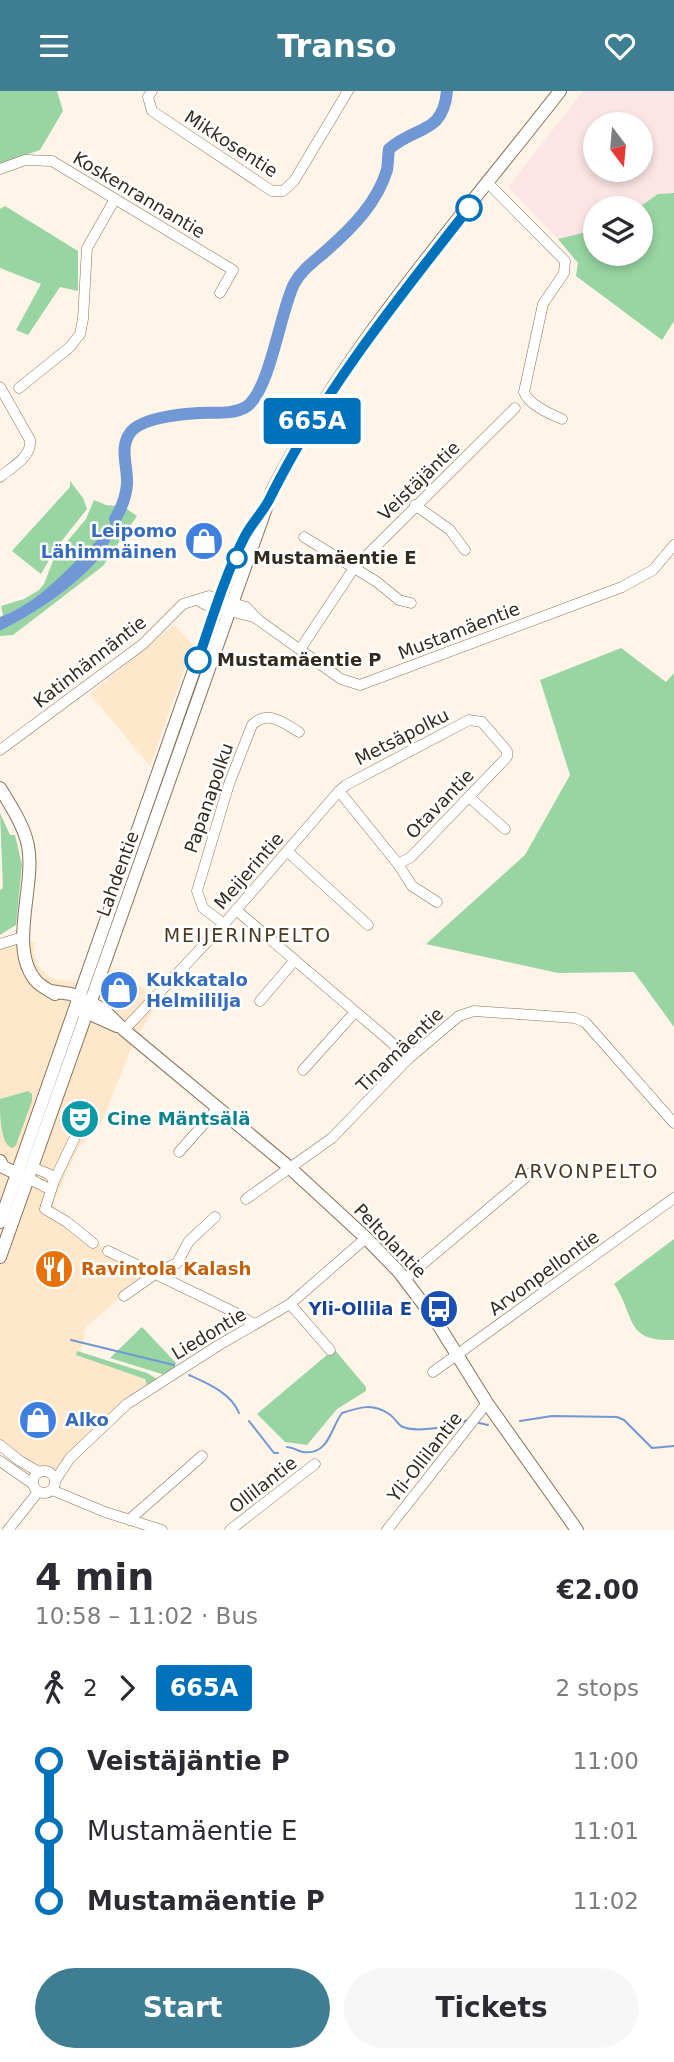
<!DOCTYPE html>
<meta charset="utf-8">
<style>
:root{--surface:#fff;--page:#f7f7f7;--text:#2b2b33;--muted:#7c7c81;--accent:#3e7d92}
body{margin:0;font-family:"DejaVu Sans",sans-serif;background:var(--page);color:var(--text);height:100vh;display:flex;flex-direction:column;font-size:26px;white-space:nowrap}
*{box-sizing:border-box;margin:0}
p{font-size:23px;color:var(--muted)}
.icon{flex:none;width:38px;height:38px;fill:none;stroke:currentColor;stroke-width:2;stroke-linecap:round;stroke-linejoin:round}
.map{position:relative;height:1439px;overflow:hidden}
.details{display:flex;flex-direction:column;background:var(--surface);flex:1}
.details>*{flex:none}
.badge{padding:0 14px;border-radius:5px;font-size:24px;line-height:46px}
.needle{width:46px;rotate:164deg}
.buttons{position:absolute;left:583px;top:21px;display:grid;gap:14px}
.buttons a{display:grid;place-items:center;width:70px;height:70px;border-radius:50%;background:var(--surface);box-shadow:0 4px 10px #0003;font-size:35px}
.map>.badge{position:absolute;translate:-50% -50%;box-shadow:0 0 0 4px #fff}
.legs{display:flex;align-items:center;gap:10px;height:77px;padding:0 35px;font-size:23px}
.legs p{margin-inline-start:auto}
.headline{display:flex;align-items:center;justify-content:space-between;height:119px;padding:0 35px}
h1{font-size:38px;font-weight:700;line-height:52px}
.action{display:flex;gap:14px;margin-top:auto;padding:14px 35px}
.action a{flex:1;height:80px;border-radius:42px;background:var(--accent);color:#fff;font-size:28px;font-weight:700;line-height:80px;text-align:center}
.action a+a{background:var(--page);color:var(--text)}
ul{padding:0 35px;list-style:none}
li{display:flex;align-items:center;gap:24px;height:70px;font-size:26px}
li i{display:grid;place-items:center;width:10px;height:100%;margin:0 9px;background:currentColor}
li i::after{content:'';width:18px;height:18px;margin:-9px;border:5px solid;border-radius:50%;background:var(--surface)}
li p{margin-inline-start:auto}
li:first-child i{background:linear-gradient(#0000 50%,currentColor 0)}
li:last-child i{background:linear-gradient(currentColor 50%,#0000 0)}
header{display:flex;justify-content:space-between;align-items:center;height:91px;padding:0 35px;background:var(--accent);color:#fff;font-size:32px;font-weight:700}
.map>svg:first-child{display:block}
.built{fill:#fee7ca}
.industrial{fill:#fce6e5;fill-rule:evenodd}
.green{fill:#98d5a2}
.water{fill:#7098d4}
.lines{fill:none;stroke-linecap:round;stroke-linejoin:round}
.stream{stroke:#7098d4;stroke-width:2}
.river{stroke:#7098d4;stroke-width:12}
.minor-casing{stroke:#887358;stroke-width:11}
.major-casing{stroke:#887358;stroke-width:14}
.minor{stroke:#fff;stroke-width:10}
.major{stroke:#fff;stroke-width:12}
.line-1-casing{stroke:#fff;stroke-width:16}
.line-1{stroke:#0072bc;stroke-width:10}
.stop-1-dot{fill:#fff;stroke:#0072bc;stroke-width:3.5}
.labels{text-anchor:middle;stroke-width:5;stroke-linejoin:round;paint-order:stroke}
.street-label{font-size:18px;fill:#332a1e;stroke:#fff}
.shop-label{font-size:18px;font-weight:bold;fill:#366cbe;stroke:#fff;text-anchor:start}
.stop-label{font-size:18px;font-weight:bold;fill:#332a1e;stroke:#fff;text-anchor:start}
.culture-label{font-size:18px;font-weight:bold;fill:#0d838f;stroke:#fff;text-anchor:start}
.food-label{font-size:18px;font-weight:bold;fill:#c56008;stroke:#fff;text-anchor:start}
.transit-label{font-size:18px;font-weight:bold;fill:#164399;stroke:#fff;text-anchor:end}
.neighbourhood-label{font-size:19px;letter-spacing:2px;fill:#4c3920;stroke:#fff}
</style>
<header><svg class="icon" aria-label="menu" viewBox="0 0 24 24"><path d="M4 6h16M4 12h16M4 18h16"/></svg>Transo<svg class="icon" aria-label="heart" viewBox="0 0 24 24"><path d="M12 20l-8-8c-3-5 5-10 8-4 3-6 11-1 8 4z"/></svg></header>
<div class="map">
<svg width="674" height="1439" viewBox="0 0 674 1439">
<rect width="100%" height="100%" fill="#fef4e8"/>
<!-- built -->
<g class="built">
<path d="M174 534 193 554 150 675 90 603Z"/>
<path d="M11 851H35L34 862 39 876 47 884 57 889 73 891 118 877 158 910 133 953 100 1035 78 1057 54 1110 59 1129 148 1183 86 1236 81 1261 162 1288 70 1366 54 1382 46 1379H39L0 1349V855Z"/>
</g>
<!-- industrial -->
<path class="industrial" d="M583 0H674V102L658 103 638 117H595V139L558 148 508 96ZM595 33H640V79H595Z"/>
<!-- green -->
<g class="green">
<path d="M0 0H57L63 20 40 59 0 73Z"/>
<path d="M674 102V230L662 249 576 185 578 172 558 148 595 139V163H640V117H638L658 103Z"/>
<path d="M5 115 78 160V200L60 196 28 244 16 239 41 193 0 177V118Z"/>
<path d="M70 390 83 407 87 418 56 457 41 483 12 460 70 396Z"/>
<path d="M94 409 106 414 118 415C105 454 41 510 3 525L1 515 24 508 39 499 44 493 55 465 86 428Z"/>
<path d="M127 418 137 425 103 475 13 544 0 545V540C35 522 70 500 97 470 109 456 118 434 127 418Z"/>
<path d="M621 557 666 591 674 582V936L634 881 558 882 426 853 525 764 570 684 540 589Z"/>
<path d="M0 722 10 744H15L22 774 16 834 0 844V799L3 797Z"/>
<path d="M28 1000 32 1003V1010L16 1054 13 1057C0 1056 0 1022 0 1008Z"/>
<path d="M674 1148V1249C624 1251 636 1225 614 1193Z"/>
<path d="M142 1236 176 1272 174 1278 165 1284 110 1267Z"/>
<path d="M334 1258 366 1296V1300L337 1318 307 1354 285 1351 257 1323Z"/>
<path d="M77 1260 147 1282 157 1288 147 1294 145 1288 76 1264Z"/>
</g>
<!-- water -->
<path class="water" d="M118 415 127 418C118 434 109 456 97 470 70 500 35 522 0 540V526C31 514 52 494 75 471 93 454 110 439 118 415Z"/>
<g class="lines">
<!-- stream -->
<g class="stream">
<path d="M71 1249 174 1274"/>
<path d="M189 1284C207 1292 231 1302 239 1322"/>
<path d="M249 1330 274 1362H278"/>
<path d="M520 1330 552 1325 617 1326 624 1329 652 1357 674 1355"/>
<path d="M479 1332 488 1334"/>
<path d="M287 1356C294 1356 297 1360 303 1361 329 1365 331 1336 342 1322 360 1316 373 1312 389 1323 394 1326 397 1332 401 1335 416 1343 453 1335 468 1329"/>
</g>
<!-- river -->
<path class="river" d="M115 428C121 418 126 406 127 393 128 376 119 357 130 342 140 327 181 323 199 322 215 321 232 324 246 316 270 300 280 221 294 193 302 178 315 170 327 159 352 137 377 112 387 79 388 73 388 65 389 58 416 34 443 44 447 0"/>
<defs>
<g id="minor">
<path d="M152 0 148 6 152 20 272 100H283L294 90 348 0"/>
<path d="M0 78 25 69 52 70 233 179 220 202"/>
<path d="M488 92 565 170 564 182 543 213 524 301C529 314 550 323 562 328"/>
<path d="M0 296 30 349C32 366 12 376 0 386"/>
<path d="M19 297 70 256 80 243 83 228 87 157 115 108"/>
<path d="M415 414 450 439 465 459"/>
<path d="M304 446 377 491 399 509 411 512"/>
<path d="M197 509 206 514 257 527"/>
<path d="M301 557 354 477 515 317"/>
<path d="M0 659 143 553 183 513 209 505 246 516 257 528 341 588 360 594 622 496 653 479 674 454"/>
<path d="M469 706 505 738"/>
<path d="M287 760 368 834"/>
<path d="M398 773 412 795 437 811"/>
<path d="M236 819 391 951 408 968"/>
<path d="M224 833 203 817 197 800 229 693 252 634C268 618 283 632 299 641"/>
<path d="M0 853 23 846"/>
<path d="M260 910 295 869"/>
<path d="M124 939 224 833 339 700 346 694 469 629 482 631 507 660V666L411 766 398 773 339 700"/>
<path d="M303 979 355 921"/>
<path d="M75 1046 54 1090 45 1118 67 1131 93 1152"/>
<path d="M179 1061 217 1018"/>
<path d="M32 1076 49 1083 54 1090"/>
<path d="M28 1087 51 1099"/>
<path d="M246 1108 332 1047 408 968 459 925 474 920 575 927 585 931 674 1032"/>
<path d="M108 1160 234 1221 254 1233"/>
<path d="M405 1188 532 1081"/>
<path d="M124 1205 155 1183 177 1172 189 1150 215 1126"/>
<path d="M290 1213 330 1259"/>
<path d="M433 1281 674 1107"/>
<path d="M0 1354 20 1370 39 1381"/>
<path d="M0 1370 33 1393"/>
<circle cx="44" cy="1391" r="11"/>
<path d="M55 1390 70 1367 127 1313 219 1254 290 1213 366 1147"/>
<path d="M52 1399 105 1421 162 1439"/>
<path d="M129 1429 202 1365"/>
<path d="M8 1439 38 1401"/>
<path d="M230 1439 315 1373"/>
<path d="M387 1439 487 1312"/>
</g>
<g id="major">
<path d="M0 697C10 714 24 734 28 755 36 795 7 859 37 891 42 896 49 899 55 903"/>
<path d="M50 900 71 903 103 918 124 939 289 1076 366 1147 399 1181 436 1230 487 1312 577 1439"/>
<path d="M79 918 117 935"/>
<path d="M0 1070 3 1076 22 1085"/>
<path d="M0 1131 212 528 245 446 259 423"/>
<path d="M0 1166 272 400C345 257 461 127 560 0"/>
</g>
</defs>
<!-- minor casing -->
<use href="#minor" class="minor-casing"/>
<!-- major casing -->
<use href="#major" class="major-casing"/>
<!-- minor -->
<use href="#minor" class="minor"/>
<!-- major -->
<use href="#major" class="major"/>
</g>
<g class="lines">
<defs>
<path id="line-1" d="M198 569C212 528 225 484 245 445 252 432 262 422 269 409 321 303 396 210 469 117"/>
</defs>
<!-- line-1 casing -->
<use href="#line-1" class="line-1-casing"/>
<!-- line-1 -->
<use href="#line-1" class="line-1"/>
</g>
<!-- icons -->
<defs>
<symbol id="shop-disc" viewBox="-11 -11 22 22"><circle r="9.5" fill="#3f7fe0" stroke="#fff"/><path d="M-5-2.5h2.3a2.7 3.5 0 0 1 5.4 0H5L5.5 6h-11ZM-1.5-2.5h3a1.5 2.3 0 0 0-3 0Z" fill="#fff"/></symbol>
<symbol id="theatre-disc" viewBox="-11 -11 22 22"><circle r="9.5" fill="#0f9aa8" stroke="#fff"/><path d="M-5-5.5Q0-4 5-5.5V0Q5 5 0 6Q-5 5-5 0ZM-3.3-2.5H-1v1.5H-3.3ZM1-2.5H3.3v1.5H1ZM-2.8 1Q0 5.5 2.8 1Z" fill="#fff"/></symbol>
<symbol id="restaurant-disc" viewBox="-11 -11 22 22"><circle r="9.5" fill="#e8710a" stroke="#fff"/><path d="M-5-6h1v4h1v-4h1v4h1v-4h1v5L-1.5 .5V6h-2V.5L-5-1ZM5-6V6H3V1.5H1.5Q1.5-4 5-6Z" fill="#fff"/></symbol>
<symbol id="bus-disc" viewBox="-11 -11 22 22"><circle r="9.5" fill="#1a4fb4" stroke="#fff"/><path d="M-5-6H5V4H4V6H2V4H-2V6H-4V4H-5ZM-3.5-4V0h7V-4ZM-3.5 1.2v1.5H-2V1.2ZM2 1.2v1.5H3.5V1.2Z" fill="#fff"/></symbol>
</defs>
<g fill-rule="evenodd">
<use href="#shop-disc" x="182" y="428" width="44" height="44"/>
<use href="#shop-disc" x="97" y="877" width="44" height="44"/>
<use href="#theatre-disc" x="58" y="1006" width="44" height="44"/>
<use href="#restaurant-disc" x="32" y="1156" width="44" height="44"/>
<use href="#bus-disc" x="417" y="1196" width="44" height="44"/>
<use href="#shop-disc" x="16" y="1307" width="44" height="44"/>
</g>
<!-- markers -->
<g class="stop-1-dot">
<circle cx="469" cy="117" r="12"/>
<circle cx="237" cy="467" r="9"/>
<circle cx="198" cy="569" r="12"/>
</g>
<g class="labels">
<!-- street labels -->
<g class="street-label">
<text transform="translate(231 53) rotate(33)" y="6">Mikkosentie</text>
<text transform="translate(139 104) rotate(31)" y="6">Koskenrannantie</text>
<text transform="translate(419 390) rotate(-44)" y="6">Veistäjäntie</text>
<text transform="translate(459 540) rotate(-21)" y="6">Mustamäentie</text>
<text transform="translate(90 571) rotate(-38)" y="6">Katinhännäntie</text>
<text transform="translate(402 646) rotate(-27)" y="6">Metsäpolku</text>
<text transform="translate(209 707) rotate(-71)" y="6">Papanapolku</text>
<text transform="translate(440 713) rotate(-46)" y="6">Otavantie</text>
<text transform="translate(249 780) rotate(-49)" y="6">Meijerintie</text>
<text transform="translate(118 783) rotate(-70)" y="6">Lahdentie</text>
<text transform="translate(400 959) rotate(-44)" y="6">Tinamäentie</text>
<text transform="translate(390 1150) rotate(46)" y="6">Peltolantie</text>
<text transform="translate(544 1182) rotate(-36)" y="6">Arvonpellontie</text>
<text transform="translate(209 1243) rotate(-31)" y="6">Liedontie</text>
<text transform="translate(425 1366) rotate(-52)" y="6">Yli-Ollilantie</text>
<text transform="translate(263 1394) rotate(-38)" y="6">Ollilantie</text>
</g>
<!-- shop labels -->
<g class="shop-label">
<text x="177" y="446" text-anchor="end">Leipomo<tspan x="177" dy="21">Lähimmäinen</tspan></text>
<text x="146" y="895">Kukkatalo<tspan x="146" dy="21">Helmililja</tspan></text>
<text x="65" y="1335">Alko</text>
</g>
<!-- stop labels -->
<g class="stop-label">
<text x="253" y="473">Mustamäentie E</text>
<text x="217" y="575">Mustamäentie P</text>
</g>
<!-- culture labels -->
<g class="culture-label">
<text x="107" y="1034">Cine Mäntsälä</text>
</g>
<!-- food labels -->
<g class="food-label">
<text x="81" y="1184">Ravintola Kalash</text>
</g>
<!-- transit labels -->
<g class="transit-label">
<text x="412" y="1224">Yli-Ollila E</text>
</g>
<!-- neighbourhood labels -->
<g class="neighbourhood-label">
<text x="248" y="851">MEIJERINPELTO</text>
<text x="587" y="1087">ARVONPELTO</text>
</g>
</g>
</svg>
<div class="buttons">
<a><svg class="needle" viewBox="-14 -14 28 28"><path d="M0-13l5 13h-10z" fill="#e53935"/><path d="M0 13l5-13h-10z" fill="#7c7c81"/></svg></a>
<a><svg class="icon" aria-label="layers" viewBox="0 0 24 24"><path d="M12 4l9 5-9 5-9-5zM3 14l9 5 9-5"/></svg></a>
</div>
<b class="badge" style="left:312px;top:330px;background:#0072bc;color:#fff">665A</b>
</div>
<section class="details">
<div class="headline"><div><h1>4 min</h1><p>10:58 – 11:02 · Bus</p></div><b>€2.00</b></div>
<div class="legs"><svg class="icon" aria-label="walk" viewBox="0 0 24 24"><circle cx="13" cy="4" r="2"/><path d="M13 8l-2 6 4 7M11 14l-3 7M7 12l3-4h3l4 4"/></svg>2<svg class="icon" aria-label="forward" viewBox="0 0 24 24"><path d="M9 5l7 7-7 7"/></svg><b class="badge" style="background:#0072bc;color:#fff">665A</b><p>2 stops</p></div>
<ul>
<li><i style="color:#0072bc"></i><b>Veistäjäntie P</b><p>11:00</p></li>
<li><i style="color:#0072bc"></i><span>Mustamäentie E</span><p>11:01</p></li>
<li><i style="color:#0072bc"></i><b>Mustamäentie P</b><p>11:02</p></li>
</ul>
<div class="action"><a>Start</a><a>Tickets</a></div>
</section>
